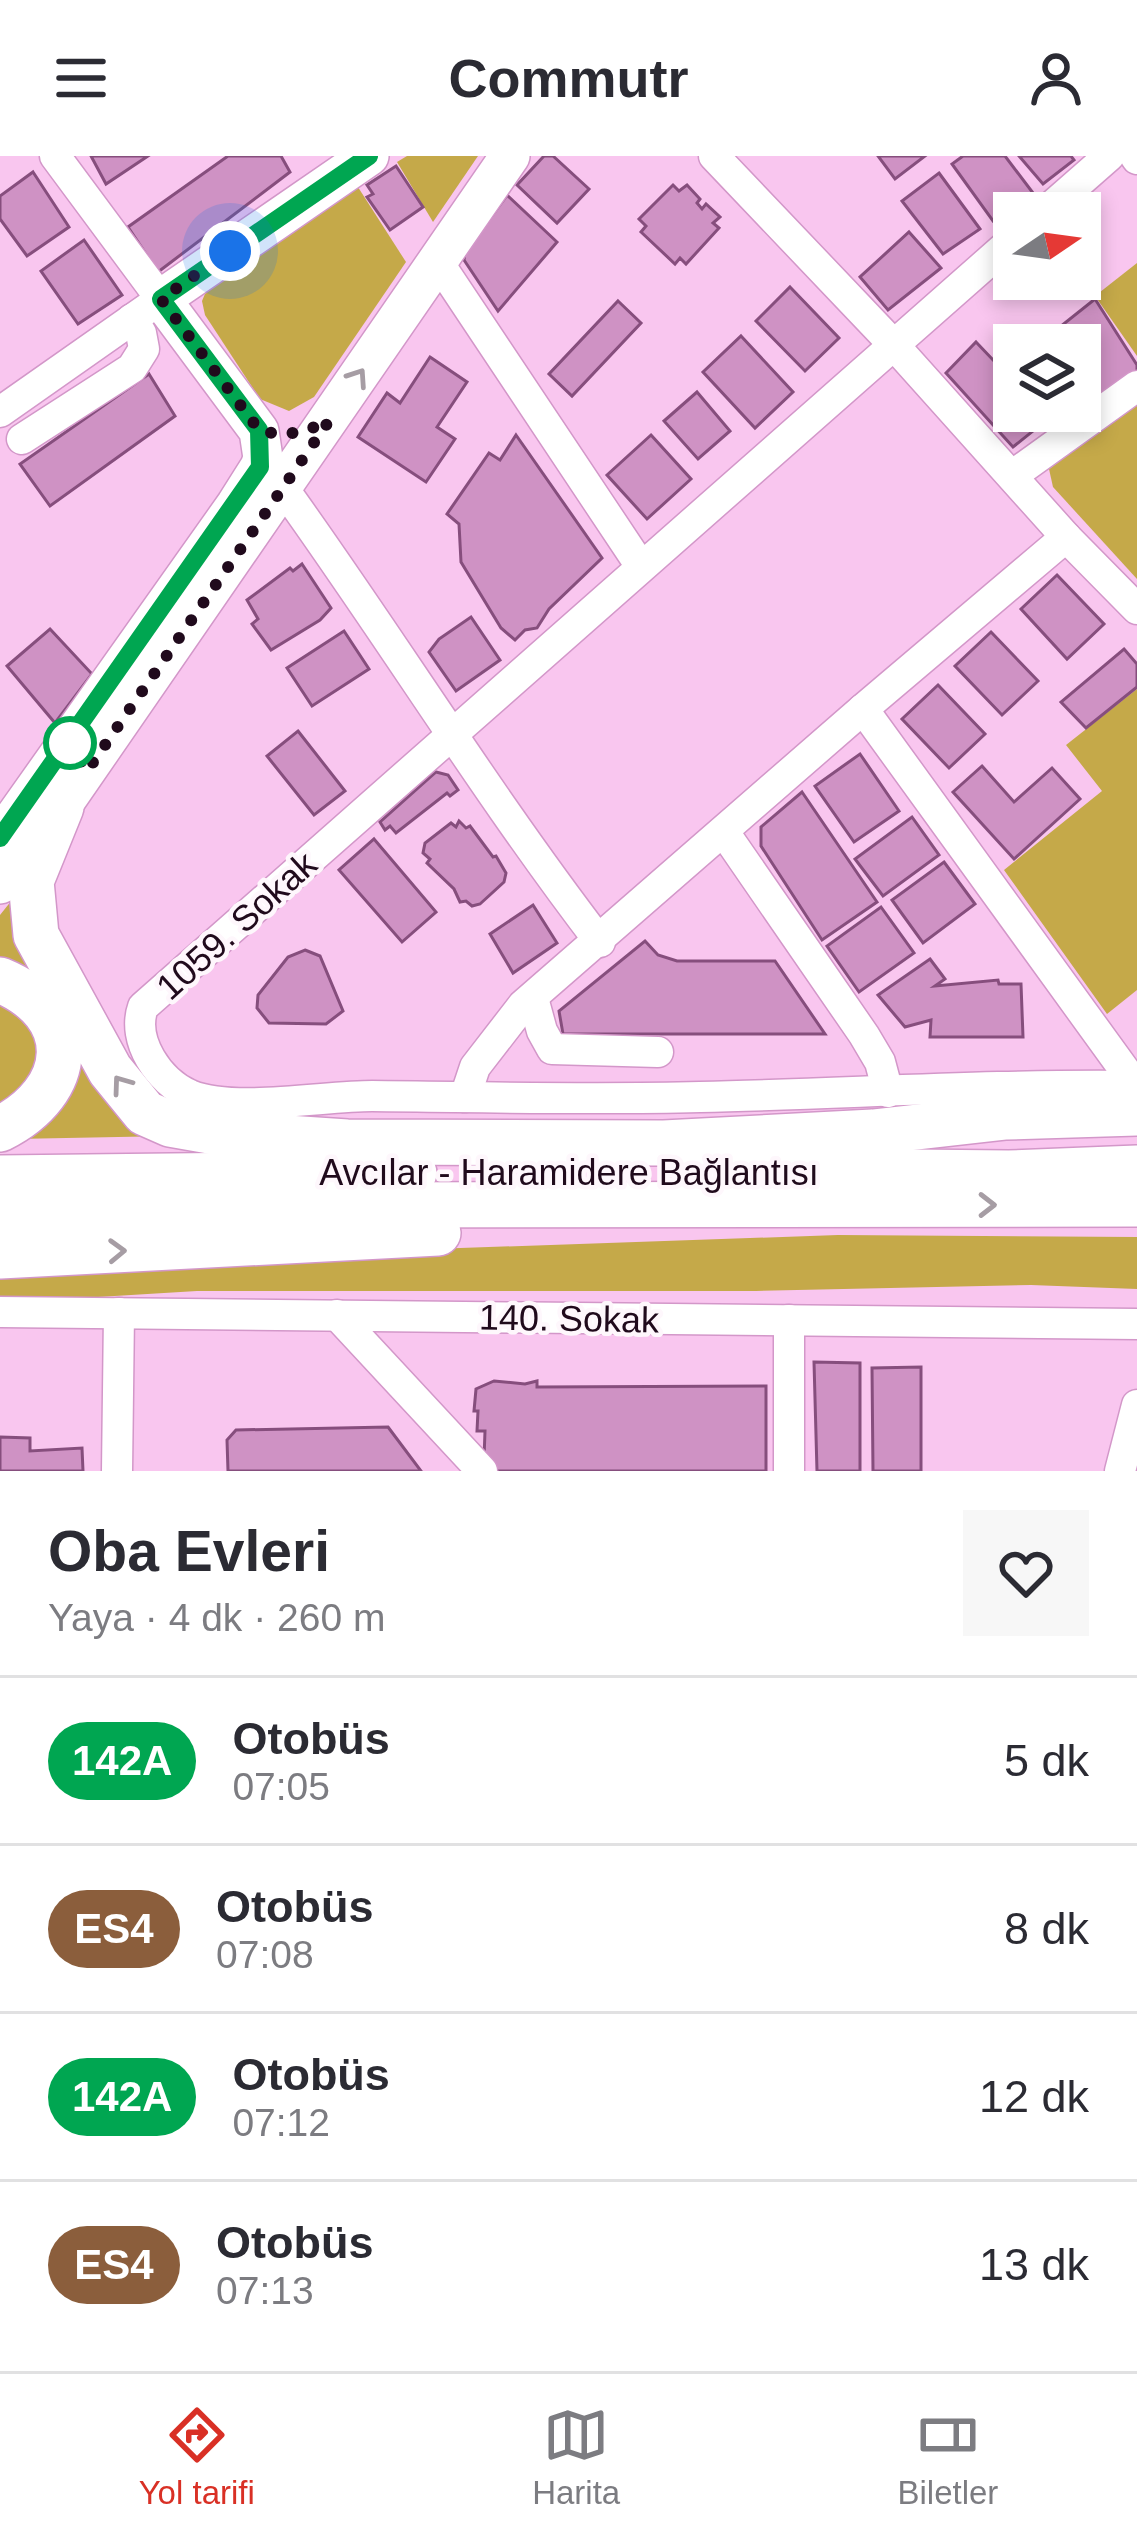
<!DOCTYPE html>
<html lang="tr">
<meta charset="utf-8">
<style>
:root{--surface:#fff;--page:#f7f7f7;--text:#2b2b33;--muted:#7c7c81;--line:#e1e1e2;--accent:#d93025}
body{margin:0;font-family:Arial,sans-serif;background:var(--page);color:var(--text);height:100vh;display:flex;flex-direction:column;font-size:45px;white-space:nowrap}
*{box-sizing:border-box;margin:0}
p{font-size:39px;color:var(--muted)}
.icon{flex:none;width:66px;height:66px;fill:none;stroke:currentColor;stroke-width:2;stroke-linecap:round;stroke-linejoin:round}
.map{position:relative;height:1315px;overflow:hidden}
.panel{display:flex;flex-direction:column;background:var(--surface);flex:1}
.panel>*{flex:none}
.badge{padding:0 24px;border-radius:39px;font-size:42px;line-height:78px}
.needle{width:78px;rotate:77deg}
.tools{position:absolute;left:993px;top:36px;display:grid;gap:24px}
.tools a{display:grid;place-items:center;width:108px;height:108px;border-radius:0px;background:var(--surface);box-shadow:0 6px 18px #0003;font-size:60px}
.you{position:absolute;width:60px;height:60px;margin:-30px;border:9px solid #fff;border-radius:50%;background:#1a73e8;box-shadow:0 0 0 18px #1a73e833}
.map>.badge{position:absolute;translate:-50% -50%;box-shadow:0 0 0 6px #fff}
.round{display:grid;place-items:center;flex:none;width:126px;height:126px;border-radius:0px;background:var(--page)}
.headline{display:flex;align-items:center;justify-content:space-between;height:204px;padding:0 48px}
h1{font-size:57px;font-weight:600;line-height:90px}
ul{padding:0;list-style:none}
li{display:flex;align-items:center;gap:36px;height:168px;padding:0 48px;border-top:3px solid var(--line)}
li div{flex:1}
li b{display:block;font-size:45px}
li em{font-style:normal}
li .badge{min-width:132px;font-weight:700;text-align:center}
header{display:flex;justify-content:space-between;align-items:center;height:156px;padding:0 48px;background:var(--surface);font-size:54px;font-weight:600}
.dock{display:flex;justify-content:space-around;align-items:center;height:168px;border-top:3px solid var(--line);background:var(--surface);font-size:33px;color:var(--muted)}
.dock a{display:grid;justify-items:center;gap:6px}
.dock .active{color:var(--accent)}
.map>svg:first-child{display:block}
.green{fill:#c5a949}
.building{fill:#cf92c4;stroke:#864e7d;stroke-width:3}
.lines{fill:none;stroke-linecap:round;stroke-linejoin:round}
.minor-casing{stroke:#d397c9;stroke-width:33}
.major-casing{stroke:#d397c9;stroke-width:42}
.highway-casing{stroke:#d397c9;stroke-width:48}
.minor{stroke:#fff;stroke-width:30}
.major{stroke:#fff;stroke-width:39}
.highway{stroke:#fff;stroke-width:45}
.oneway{stroke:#a69da4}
.line-casing{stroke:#fff;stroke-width:27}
.line{stroke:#00a651;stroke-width:18}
.walk{stroke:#200a1c;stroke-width:12;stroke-dasharray:0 21.6}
.stop-dot{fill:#fff;stroke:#00a651;stroke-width:6}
.labels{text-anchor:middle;stroke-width:9;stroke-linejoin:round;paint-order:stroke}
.street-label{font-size:36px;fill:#200a1c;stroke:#fef7fc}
</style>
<header><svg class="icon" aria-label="menu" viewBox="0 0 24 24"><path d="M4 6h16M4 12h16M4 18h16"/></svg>Commutr<svg class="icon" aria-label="person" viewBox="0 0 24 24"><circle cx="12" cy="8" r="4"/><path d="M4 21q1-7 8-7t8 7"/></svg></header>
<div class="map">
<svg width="1137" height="1315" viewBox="0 0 1137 1315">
<rect width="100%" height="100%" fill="#f9c6ef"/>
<!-- green -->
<g class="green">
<path d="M407 0H478L433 66 397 6Z"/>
<path d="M356 28 406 106 314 241 289 255 260 243 205 159 202 145 210 126Z"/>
<path d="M1137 107V200L1095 140Z"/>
<path d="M1137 245V423L1053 331 1049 313Z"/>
<path d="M1137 533V834L1107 858 1004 714 1102 635 1066 589Z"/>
<path d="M16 739 170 980 14 983 73 906 0 811V759Z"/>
<path d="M0 836 9 837 48 905 0 960Z"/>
<path d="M838 1079 1137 1081V1133L1031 1129 756 1135H197L65 1143 0 1141V1108Z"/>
</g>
<!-- building -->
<g class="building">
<path d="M91 0H148L106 28Z"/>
<path d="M228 0H281L290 16 158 116 128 71Z"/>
<path d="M544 0H553L589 33 557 67 517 29Z"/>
<path d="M878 0H925L895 23Z"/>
<path d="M963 0H1005L1033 37 993 65 952 8Z"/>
<path d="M1019 0H1071L1074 4 1043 28Z"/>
<path d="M396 10 423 51 390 74 367 41 373 38 367 29Z"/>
<path d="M33 16 69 71 27 100 0 63V40Z"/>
<path d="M939 17 980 73 943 98 902 45Z"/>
<path d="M673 29 679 35 687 29 700 43 697 47 702 53 706 48 720 61 713 67 719 72 686 108 680 102 675 108 641 76 646 70 639 63Z"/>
<path d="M507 39 557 86 498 155 464 104 465 97Z"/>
<path d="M909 76 941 112 888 154 860 121Z"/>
<path d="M84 84 122 139 78 168 41 115Z"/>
<path d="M790 131 839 182 805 215 756 165Z"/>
<path d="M1095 143 1137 209V216L1102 240 1080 208V189H1066L1056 174Z"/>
<path d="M618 145 641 167 572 240 549 218Z"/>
<path d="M741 180 793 236 755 272 703 216Z"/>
<path d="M976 186 1014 226V255H1040L1048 263 1013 291 946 217Z"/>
<path d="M430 201 467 226 437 271 455 283 426 326 358 281 387 237 400 247Z"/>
<path d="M149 218 175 260 50 350 20 308Z"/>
<path d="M1080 220 1098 243 1065 266 1055 255H1080Z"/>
<path d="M697 236 730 275 698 303 664 265Z"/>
<path d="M516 279 602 402 549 453 537 472 525 474 515 484 501 472 461 406 459 368 447 358 489 297 500 304Z"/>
<path d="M651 279 691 323 647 363 607 319Z"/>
<path d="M302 408 331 452 320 464 271 494 252 468 258 463 247 444 290 412 293 415Z"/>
<path d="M1057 419 1104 468 1067 503 1021 453Z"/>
<path d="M471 461 500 504 456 535 429 496 439 483Z"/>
<path d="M50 473 92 518 55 567 7 510Z"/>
<path d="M344 475 369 513 312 550 287 512Z"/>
<path d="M991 476 1038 525 1002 559 955 510Z"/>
<path d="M1124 493 1137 508V531L1086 572 1061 546Z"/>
<path d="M938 529 985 578 949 612 902 563Z"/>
<path d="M298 575 345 635 314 659 267 600Z"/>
<path d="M860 598 899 655 854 686 815 630Z"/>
<path d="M982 610 1014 646 1052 612 1080 643 1014 703 953 636Z"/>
<path d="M436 616 448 619 458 634 450 640 447 637 396 677 390 670 385 674 380 666Z"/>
<path d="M802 636 877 746 822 784 761 690V671Z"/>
<path d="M912 661 939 699 883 740 855 703Z"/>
<path d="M459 665 466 672 470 670 493 701 496 700 506 717 504 726 480 748 472 750 466 745 460 746 454 733 427 707 430 703 423 697 425 687 451 667 456 671Z"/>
<path d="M374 683 436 756 402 786 339 714Z"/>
<path d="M944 706 975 748 923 787 892 744Z"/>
<path d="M533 749 557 787 513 817 490 778Z"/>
<path d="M881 751 914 797 859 836 827 790Z"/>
<path d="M645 785 658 799 677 805H775L825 878H563L559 855Z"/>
<path d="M305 794 320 800 343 855 326 868 269 867 257 852 258 839 288 801Z"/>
<path d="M930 803 945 823 935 830 998 824 999 828H1021L1023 881H930L931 864 905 871 878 839Z"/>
<path d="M814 1206 860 1207V1315H817Z"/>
<path d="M921 1211V1315H873L872 1212Z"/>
<path d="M494 1225 525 1228 537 1225V1231L766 1230V1315H498L484 1303 485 1275H477L478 1255H474L476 1233Z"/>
<path d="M388 1271 421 1315H228L227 1284 236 1274Z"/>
<path d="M0 1281 30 1282V1295L82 1292 83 1315H0Z"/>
</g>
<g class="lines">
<defs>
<g id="minor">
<path d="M714 0 893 188 1066 381 1137 453"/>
<path d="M1135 0 1137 3"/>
<path d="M1044 57 1109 0"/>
<path d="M1014 83 143 851C131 885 159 925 190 939 233 957 323 940 372 940 481 941 590 944 700 941 845 938 991 928 1137 930"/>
<path d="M436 103 640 409"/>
<path d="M0 256 161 143 55 0"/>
<path d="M22 283 132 212 144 193 141 177 132 163"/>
<path d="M1013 319 1137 230"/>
<path d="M283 332C391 482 487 639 600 786"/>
<path d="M863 553 1136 930"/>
<path d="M724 676 864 879 880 906 888 936"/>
<path d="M533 842 542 875 552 893 658 896"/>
<path d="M465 941 475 911 523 849 863 553 1066 381"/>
<path d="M0 1156 1137 1168"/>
<path d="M337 1159 482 1315"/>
<path d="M789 1164V1315"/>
<path d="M117 1315 119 1157"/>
<path d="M1120 1315 1137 1249"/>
</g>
<g id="major">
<path d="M0 682 236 349 260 311 263 302 259 275 161 143 369 0"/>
<path d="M0 728 61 651 510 0"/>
</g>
<g id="highway">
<path d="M61 651 31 725 36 779 110 914 145 957 170 968 227 978 347 986 664 987 873 976 1006 961 1137 957"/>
<path d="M0 824C82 858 76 935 0 973"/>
<path d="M708 1014 1009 1017 1137 1012"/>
<path d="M0 1022 414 1017"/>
<path d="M0 1057 260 1049 1137 1048"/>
<path d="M0 1100 438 1077"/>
</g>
</defs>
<!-- minor casing -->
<use href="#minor" class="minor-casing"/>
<!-- major casing -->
<use href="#major" class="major-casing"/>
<!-- highway casing -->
<use href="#highway" class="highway-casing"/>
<!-- minor -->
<use href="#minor" class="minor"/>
<!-- major -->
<use href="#major" class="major"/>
<!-- highway -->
<use href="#highway" class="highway"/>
</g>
<!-- one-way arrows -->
<defs><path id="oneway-chevron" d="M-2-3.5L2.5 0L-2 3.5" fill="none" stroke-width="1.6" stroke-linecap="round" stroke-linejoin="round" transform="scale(3)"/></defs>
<g class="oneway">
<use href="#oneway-chevron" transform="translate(358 221) rotate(-56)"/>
<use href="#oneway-chevron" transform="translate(121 928) rotate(-126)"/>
<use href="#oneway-chevron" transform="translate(987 1049)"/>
<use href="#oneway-chevron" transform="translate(117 1095) rotate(-2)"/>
</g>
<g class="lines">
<defs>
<path id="line" d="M0 682 260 311 259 274 161 143 369 0"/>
</defs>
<!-- line casing -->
<use href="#line" class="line-casing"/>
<!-- line -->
<use href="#line" class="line"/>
<!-- walk -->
<path class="walk" d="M70 587 87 615 329 265C305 276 285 282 259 274L161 143 230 95"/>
</g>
<!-- markers -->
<circle class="stop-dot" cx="70" cy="587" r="24"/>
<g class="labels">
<!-- street labels -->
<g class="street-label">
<text transform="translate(236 769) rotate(-42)" y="13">1059. Sokak</text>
<text x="569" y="1029">Avcılar - Haramidere Bağlantısı</text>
<text transform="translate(569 1162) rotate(1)" y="13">140. Sokak</text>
</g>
</g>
</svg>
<div class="tools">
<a><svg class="needle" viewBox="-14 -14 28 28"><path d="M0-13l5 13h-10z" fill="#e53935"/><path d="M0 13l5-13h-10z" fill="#7c7c81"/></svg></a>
<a><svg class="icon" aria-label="layers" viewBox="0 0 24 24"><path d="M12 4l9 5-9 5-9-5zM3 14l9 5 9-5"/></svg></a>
</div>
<div class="you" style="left:230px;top:95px"></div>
</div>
<section class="panel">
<div class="headline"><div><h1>Oba Evleri</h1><p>Yaya · 4 dk · 260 m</p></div><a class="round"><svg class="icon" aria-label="heart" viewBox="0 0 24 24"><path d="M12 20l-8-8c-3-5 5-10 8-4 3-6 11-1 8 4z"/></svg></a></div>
<ul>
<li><span class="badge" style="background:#00a651;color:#fff">142A</span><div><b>Otobüs</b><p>07:05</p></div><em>5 dk</em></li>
<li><span class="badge" style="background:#8b5e3c;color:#fff">ES4</span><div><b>Otobüs</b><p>07:08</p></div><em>8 dk</em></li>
<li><span class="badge" style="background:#00a651;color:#fff">142A</span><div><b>Otobüs</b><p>07:12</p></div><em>12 dk</em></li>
<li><span class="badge" style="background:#8b5e3c;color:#fff">ES4</span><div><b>Otobüs</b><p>07:13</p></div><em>13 dk</em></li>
</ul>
</section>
<nav class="dock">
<a class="active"><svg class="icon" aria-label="directions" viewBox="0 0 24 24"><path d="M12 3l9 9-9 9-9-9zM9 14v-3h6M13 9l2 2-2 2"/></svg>Yol tarifi</a>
<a><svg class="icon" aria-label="map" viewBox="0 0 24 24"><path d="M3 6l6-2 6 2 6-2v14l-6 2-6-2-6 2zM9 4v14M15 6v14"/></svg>Harita</a>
<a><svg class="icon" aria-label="tickets" viewBox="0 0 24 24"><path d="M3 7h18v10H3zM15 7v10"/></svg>Biletler</a>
</nav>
